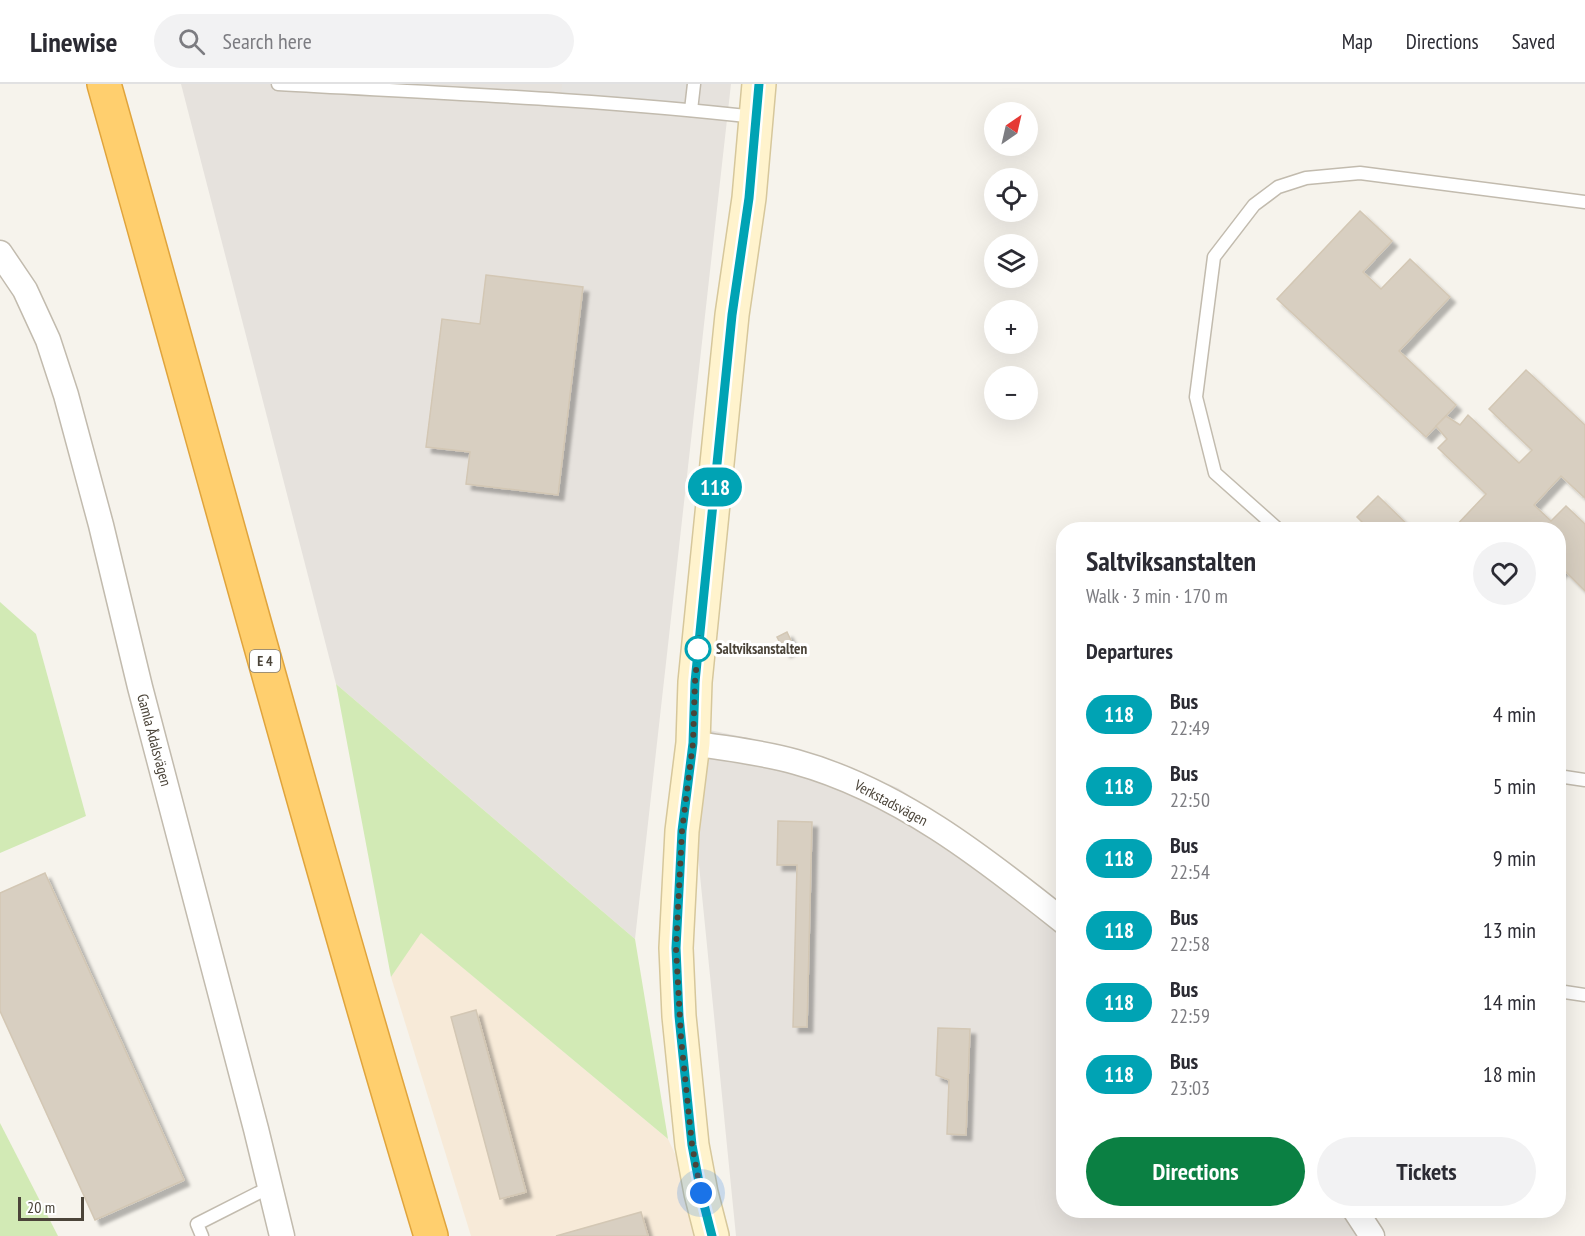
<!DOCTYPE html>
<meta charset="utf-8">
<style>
:root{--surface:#fff;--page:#f2f2f3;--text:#2b2b33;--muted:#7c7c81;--line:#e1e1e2;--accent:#0b8043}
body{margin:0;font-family:"PT Sans Narrow",sans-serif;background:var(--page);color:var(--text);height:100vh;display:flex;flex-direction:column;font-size:22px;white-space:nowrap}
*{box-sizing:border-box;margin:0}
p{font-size:20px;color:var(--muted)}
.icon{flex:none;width:33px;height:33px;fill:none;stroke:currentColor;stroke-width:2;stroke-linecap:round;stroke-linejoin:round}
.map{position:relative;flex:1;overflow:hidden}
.drawer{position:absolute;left:1056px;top:438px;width:510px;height:696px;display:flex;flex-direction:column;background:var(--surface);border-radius:24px;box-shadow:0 6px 24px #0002}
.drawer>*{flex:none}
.badge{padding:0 12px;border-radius:20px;font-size:21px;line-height:39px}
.needle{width:39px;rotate:34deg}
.tools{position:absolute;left:984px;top:18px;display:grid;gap:12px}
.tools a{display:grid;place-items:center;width:54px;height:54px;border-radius:50%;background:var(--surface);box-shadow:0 6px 24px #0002;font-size:30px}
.scale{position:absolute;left:18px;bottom:15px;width:66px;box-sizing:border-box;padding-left:6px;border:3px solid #4b4439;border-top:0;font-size:16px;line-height:21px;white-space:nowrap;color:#4b4439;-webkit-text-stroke:4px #fff;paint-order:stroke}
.you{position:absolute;width:30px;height:30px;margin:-15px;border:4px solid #fff;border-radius:50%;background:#1a73e8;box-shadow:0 0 0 9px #1a73e833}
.map>.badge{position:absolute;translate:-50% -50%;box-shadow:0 0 0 3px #fff}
h2{padding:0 30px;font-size:22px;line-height:54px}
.round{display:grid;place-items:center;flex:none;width:63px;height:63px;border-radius:32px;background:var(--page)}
.summary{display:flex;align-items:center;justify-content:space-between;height:102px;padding:0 30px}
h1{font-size:28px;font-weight:700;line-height:45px}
.action{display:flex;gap:12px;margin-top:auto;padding:12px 30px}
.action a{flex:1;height:69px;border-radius:36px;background:var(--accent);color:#fff;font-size:24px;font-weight:700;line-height:69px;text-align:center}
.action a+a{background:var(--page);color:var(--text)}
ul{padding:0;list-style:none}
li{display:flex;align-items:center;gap:18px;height:72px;padding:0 30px}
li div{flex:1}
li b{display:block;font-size:22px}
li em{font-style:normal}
li .badge{min-width:66px;font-weight:700;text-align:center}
header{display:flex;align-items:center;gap:36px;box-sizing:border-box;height:84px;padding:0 30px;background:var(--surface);border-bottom:2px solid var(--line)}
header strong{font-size:28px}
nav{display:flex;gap:33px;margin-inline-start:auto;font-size:21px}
.search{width:420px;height:54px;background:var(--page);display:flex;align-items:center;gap:15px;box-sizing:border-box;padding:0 21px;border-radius:33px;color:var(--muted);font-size:22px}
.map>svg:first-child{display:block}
.commercial{fill:#f7ead8}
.industrial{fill:#e6e2dd}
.green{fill:#d2eab5}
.parking{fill:#e5e3e0}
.building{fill:#d8cfc1;stroke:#d3c7b4;stroke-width:1.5;filter:url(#shadow)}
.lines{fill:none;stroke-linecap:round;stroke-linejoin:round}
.lane-casing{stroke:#c2bbae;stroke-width:15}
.street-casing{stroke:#c2bbae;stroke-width:27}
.secondary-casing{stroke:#d6c79b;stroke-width:36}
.highway-casing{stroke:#e0a43c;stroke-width:36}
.lane{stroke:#fff;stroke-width:12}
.street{stroke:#fff;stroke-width:24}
.secondary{stroke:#fff3cd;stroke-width:33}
.highway{stroke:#ffcf6e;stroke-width:33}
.line-casing{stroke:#fff;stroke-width:14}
.line{stroke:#00a3b4;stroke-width:9}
.walk{stroke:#4b4439;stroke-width:6;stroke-dasharray:0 10.8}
.stop-dot{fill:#fff;stroke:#00a3b4;stroke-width:3}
.labels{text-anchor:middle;stroke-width:6;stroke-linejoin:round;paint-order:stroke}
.shield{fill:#fff;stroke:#817c74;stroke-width:1.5}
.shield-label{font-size:14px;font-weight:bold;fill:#4b4439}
.stop-label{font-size:15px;font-weight:bold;fill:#4b4439;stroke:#fff;text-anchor:start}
.street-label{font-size:15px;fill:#4b4439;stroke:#fff}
</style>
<header>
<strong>Linewise</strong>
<div class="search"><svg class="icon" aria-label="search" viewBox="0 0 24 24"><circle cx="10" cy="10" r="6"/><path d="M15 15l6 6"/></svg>Search here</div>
<nav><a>Map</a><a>Directions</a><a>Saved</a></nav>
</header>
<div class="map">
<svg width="1585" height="1152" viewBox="0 0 1585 1152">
<defs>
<filter id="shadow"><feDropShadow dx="5.5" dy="5.5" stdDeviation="1.5" flood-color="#0004"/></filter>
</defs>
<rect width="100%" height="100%" fill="#f6f3ec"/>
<!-- commercial -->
<path class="commercial" d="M420 848 668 1055 690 1102 701 1152H471L391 893Z"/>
<!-- industrial -->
<g class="industrial">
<path d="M181 0H731L635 855 336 600Z"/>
<path d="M685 641 748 654 835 679 898 704 954 741 1063 831 1064 1126 1360 1127 1378 1152H736Z"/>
</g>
<!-- green -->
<g class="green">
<path d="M0 518 36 550 86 732 0 769Z"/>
<path d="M336 600 635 855 668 1055 421 849 391 893Z"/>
<path d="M0 1039 58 1152H0Z"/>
</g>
<!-- parking -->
<path class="parking" d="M562 0H686L683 18 561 11Z"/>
<!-- building -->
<g class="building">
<path d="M1360 127 1392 157 1363 188 1381 205 1410 175 1450 213 1399 267 1456 321 1426 353 1277 215Z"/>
<path d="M486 191 583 203 558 411 466 400 470 368 426 363 442 235 480 240Z"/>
<path d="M1526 286 1585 341V414L1561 392 1534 421 1551 437 1566 422 1585 440V507L1563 485 1558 490V446H1452L1486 410 1438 364 1447 355 1436 342 1446 332 1460 341 1468 331 1519 379 1532 366 1489 325Z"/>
<path d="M1378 412 1413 446H1370L1357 433Z"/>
<path d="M787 548 794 563 785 568 777 553Z"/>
<path d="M778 737 812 738 807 943H793L797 781H777Z"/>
<path d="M45 789 184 1096 95 1136 0 927V809Z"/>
<path d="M476 926 526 1108 500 1115 451 933Z"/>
<path d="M938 944 970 945 966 1051 947 1050 949 996 936 991Z"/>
<path d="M641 1128 648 1152H556Z"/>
</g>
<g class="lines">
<defs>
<g id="lane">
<path d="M278 0C437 9 597 15 755 33"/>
<path d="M691 26 694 0"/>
<path d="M1279 446 1215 389 1196 313 1214 173 1254 121 1278 103 1306 94 1360 89 1585 118"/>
<path d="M1558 692 1585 696"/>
<path d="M1558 907 1585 911"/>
<path d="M202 1152 197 1140 270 1103"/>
</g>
<g id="street">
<path d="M0 169 25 206 48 256 66 311 101 441 140 603 256 1045 282 1152"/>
<path d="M693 659C727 665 762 668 796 678 897 706 983 773 1064 838"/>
<path d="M1355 1126 1372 1152"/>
</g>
<path id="secondary" d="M712 1152 701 1109 692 1061 679 932 676 864 682 747 693 659 695 598 732 231 749 114 759 0"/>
<path id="highway" d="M104 0C212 384 316 770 431 1152"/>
</defs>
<!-- lane casing -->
<use href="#lane" class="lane-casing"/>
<!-- street casing -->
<use href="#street" class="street-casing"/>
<!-- secondary casing -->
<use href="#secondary" class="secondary-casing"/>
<!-- highway casing -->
<use href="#highway" class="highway-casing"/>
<!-- lane -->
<use href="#lane" class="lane"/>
<!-- street -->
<use href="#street" class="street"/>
<!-- secondary -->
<use href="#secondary" class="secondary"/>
<!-- highway -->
<use href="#highway" class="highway"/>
</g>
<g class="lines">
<defs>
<path id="line" d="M712 1152 701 1109 692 1061 679 932 676 864 682 747 693 659 695 598 732 231 749 114 759 0"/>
</defs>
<!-- line casing -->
<use href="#line" class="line-casing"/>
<!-- line -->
<use href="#line" class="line"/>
<!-- walk -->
<path class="walk" d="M698 565 699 554 695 598 693 659 682 747 676 864 681 954 692 1061 701 1109"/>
</g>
<!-- markers -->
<circle class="stop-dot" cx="698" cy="565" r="12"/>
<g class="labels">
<!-- shield labels -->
<rect class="shield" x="250" y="566" width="30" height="22" rx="4.5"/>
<g class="shield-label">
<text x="265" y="582">E 4</text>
</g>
<!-- stop labels -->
<g class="stop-label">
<text x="716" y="570">Saltviksanstalten</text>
</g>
<!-- street labels -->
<g class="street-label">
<text transform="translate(154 656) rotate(75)" y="5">Gamla Ådalsvägen</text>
<text transform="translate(891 719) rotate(28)" y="5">Verkstadsvägen</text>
</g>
</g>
</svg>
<div class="tools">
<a><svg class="needle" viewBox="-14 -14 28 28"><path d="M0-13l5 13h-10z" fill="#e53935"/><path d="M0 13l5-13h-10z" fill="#7c7c81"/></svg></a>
<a><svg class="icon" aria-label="locate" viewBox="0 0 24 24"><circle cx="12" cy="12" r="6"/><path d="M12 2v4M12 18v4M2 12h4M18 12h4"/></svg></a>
<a><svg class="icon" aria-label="layers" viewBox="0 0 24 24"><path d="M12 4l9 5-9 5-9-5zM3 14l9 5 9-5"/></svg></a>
<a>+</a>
<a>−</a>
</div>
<div class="scale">20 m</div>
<div class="you" style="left:701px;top:1109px"></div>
<b class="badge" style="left:715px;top:403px;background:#00a3b4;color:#fff">118</b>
<section class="drawer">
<div class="summary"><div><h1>Saltviksanstalten</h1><p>Walk · 3 min · 170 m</p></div><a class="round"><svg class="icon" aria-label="heart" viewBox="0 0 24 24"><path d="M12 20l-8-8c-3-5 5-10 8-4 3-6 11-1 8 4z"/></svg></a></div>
<h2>Departures</h2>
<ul>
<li><span class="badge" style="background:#00a3b4;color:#fff">118</span><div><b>Bus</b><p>22:49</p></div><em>4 min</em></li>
<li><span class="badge" style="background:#00a3b4;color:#fff">118</span><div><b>Bus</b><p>22:50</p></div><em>5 min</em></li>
<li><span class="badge" style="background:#00a3b4;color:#fff">118</span><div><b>Bus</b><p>22:54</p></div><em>9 min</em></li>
<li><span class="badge" style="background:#00a3b4;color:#fff">118</span><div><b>Bus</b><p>22:58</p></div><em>13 min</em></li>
<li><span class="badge" style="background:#00a3b4;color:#fff">118</span><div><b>Bus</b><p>22:59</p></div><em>14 min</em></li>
<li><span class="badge" style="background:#00a3b4;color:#fff">118</span><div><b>Bus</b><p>23:03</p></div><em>18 min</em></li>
</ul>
<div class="action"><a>Directions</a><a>Tickets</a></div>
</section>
</div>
